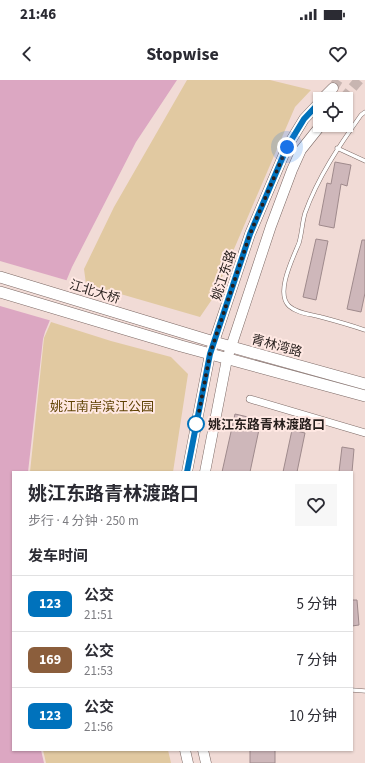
<!DOCTYPE html>
<html lang="zh">
<meta charset="utf-8">
<style>
:root{--surface:#fff;--page:#f7f7f7;--text:#2b2b33;--muted:#7c7c81;--line:#e1e1e2}
body{margin:0;font-family:"Source Sans 3","Noto Sans SC",sans-serif;background:var(--page);color:var(--text);height:100vh;display:flex;flex-direction:column;font-size:15px;white-space:nowrap}
*{box-sizing:border-box;margin:0}
p{font-size:13px;color:var(--muted)}
.icon{flex:none;width:22px;height:22px;fill:none;stroke:currentColor;stroke-width:2;stroke-linecap:round;stroke-linejoin:round}
.map{position:relative;flex:1;overflow:hidden}
.sheet{position:absolute;left:12px;top:391px;width:341px;height:280px;display:flex;flex-direction:column;background:var(--surface);border-radius:0px;box-shadow:0 1px 3px #0004}
.sheet>*{flex:none}
.badge{padding:0 8px;border-radius:6px;font-size:14px;line-height:26px}
.fabs{position:absolute;left:313px;top:12px;display:grid;gap:8px}
.fabs a{display:grid;place-items:center;width:40px;height:40px;border-radius:0px;background:var(--surface);box-shadow:0 1px 3px #0004;font-size:20px}
.you{position:absolute;width:20px;height:20px;margin:-10px;border:3px solid #fff;border-radius:50%;background:#1a73e8;box-shadow:0 0 0 6px #1a73e833}
.map>.badge{position:absolute;translate:-50% -50%;box-shadow:0 0 0 2px #fff}
h2{padding:0 16px;font-size:15px;line-height:36px}
.round{display:grid;place-items:center;flex:none;width:42px;height:42px;border-radius:0px;background:var(--page)}
.overview{display:flex;align-items:center;justify-content:space-between;height:68px;padding:0 16px}
h1{font-size:19px;font-weight:700;line-height:30px}
ul{padding:0;list-style:none}
li{display:flex;align-items:center;gap:12px;height:56px;padding:0 16px;border-top:1px solid var(--line)}
li div{flex:1}
li b{display:block;font-size:15px}
li em{font-style:normal}
li .badge{min-width:44px;font-weight:700;text-align:center}
.status{display:flex;justify-content:space-between;align-items:center;height:28px;padding:0 20px;background:var(--surface);direction:ltr}
.status svg{height:11px;fill:currentColor}
header{display:flex;justify-content:space-between;align-items:center;height:52px;padding:0 16px;background:var(--surface);font-size:18px;font-weight:700}
.map>svg:first-child{display:block}
.green{fill:#e1c9a1}
.water{fill:#dca7c2}
.pier{fill:#f1dbd6}
.building{fill:#ceb7ba;stroke:#9f8a8c}
.lines{fill:none;stroke-linecap:round;stroke-linejoin:round}
.secondary-tunnel{stroke:#c8b5b1;stroke-width:10;stroke-dasharray:10 5;stroke-linecap:butt}
.lane-casing{stroke:#7b6864;stroke-width:4.5}
.street-casing{stroke:#7b6864;stroke-width:8}
.secondary-casing{stroke:#7b6864;stroke-width:11}
.primary-casing{stroke:#7b6864;stroke-width:12}
.lane{stroke:#fff;stroke-width:3.5}
.street{stroke:#fff;stroke-width:7}
.secondary{stroke:#fff;stroke-width:10}
.primary{stroke:#fff;stroke-width:11}
.line-casing{stroke:#fff;stroke-width:9}
.line{stroke:#0072bc;stroke-width:6}
.walk{stroke:#261e1c;stroke-width:4;stroke-dasharray:0 7.2}
.stop-dot{fill:#fff;stroke:#0072bc;stroke-width:2}
.labels{text-anchor:middle;stroke-width:4;stroke-linejoin:round;paint-order:stroke}
.street-label{font-size:13px;fill:#261e1c;stroke:#ffe8e3}
.park-label{font-size:13px;fill:#5f4204;stroke:#ffe8e3}
.stop-label{font-size:13px;font-weight:bold;fill:#261e1c;stroke:#ffe8e3;text-anchor:start}
</style>
<div class="status"><b>21:46</b><svg viewBox="0 0 49 12"><path d="M0 12V9h3v3zM5 12V6h3v6zM10 12V3h3v9zM15 12V0h3v12zM26 1h20v11H26zM47 4h2v5h-2z"/></svg></div>
<header><svg class="icon" aria-label="back" viewBox="0 0 24 24"><path d="M15 5l-7 7 7 7"/></svg>Stopwise<svg class="icon" aria-label="heart" viewBox="0 0 24 24"><path d="M12 20l-8-8c-3-5 5-10 8-4 3-6 11-1 8 4z"/></svg></header>
<div class="map">
<svg width="365" height="683" viewBox="0 0 365 683">
<rect width="100%" height="100%" fill="#f1dbd6"/>
<!-- green -->
<g class="green">
<path d="M187 0H270L311 10 295 27 213 218 200 237 86 204 84 189 114 127Z"/>
<path d="M51 242 111 261 171 277 188 294 173 392H30L44 258Z"/>
<path d="M43 670H168L171 683H46Z"/>
</g>
<!-- water -->
<path class="water" d="M0 0H177L136 62 72 187 45 252 43 259 28 392H13V670H41L44 683H0Z"/>
<!-- pier -->
<path class="pier" d="M0 181 69 201 52 241 0 226Z"/>
<!-- building -->
<g class="building">
<path d="M335 82 351 85 347 106 341 104 334 148 319 145 327 103 331 104Z"/>
<path d="M316 159 328 161 316 220 303 217Z"/>
<path d="M362 160H365V213L361 232 347 229Z"/>
<path d="M235 334 261 340 250 392H222Z"/>
<path d="M292 350 305 353 297 392H283Z"/>
<path d="M342 367 354 369 352 392H339Z"/>
<path d="M352 520H357L359 545 352 546Z"/>
<rect x="250" y="670" width="25" height="13"/>
</g>
<g class="lines">
<!-- secondary-tunnel -->
<g class="secondary-tunnel">
<path d="M333 8 338 0"/>
<path d="M343 19 359 0"/>
</g>
<defs>
<g id="lane">
<path d="M365 32 361 35C339 66 318 97 305 133 302 143 302 153 299 163 293 178 275 213 289 226 298 234 311 234 321 237 336 241 350 245 365 250"/>
<path d="M337 68 365 81"/>
<path d="M352 610 365 611"/>
</g>
<path id="street" d="M250 319 365 353"/>
<g id="secondary">
<path d="M322 19 333 8"/>
<path d="M187 392 210 274 250 154 287 67 304 39 320 22"/>
<path d="M205 392 227 279 271 146 292 90 301 70 321 45"/>
<path d="M185 670 188 683"/>
<path d="M203 670 206 683"/>
</g>
<g id="primary">
<path d="M0 197 214 262 365 304"/>
<path d="M0 212 181 266 365 316"/>
</g>
</defs>
<!-- lane casing -->
<use href="#lane" class="lane-casing"/>
<!-- street casing -->
<use href="#street" class="street-casing"/>
<!-- secondary casing -->
<use href="#secondary" class="secondary-casing"/>
<!-- primary casing -->
<use href="#primary" class="primary-casing"/>
<!-- lane -->
<use href="#lane" class="lane"/>
<!-- street -->
<use href="#street" class="street"/>
<!-- secondary -->
<use href="#secondary" class="secondary"/>
<!-- primary -->
<use href="#primary" class="primary"/>
</g>
<g class="lines">
<defs>
<path id="line" d="M187 392 210 274 250 154 287 67 304 39 320 22"/>
</defs>
<!-- line casing -->
<use href="#line" class="line-casing"/>
<!-- line -->
<use href="#line" class="line"/>
<!-- walk -->
<path class="walk" d="M196 344V348L210 274 250 154 287 67"/>
</g>
<!-- markers -->
<circle class="stop-dot" cx="196" cy="344" r="8"/>
<g class="labels">
<!-- street labels -->
<g class="street-label">
<text transform="translate(223 195) rotate(-72)" y="5">姚江东路</text>
<text transform="translate(95 211) rotate(17)" y="5">江北大桥</text>
<text transform="translate(277 265) rotate(15)" y="5">青林湾路</text>
</g>
<!-- park labels -->
<g class="park-label">
<text x="102" y="331">姚江南岸滨江公园</text>
</g>
<!-- stop labels -->
<g class="stop-label">
<text x="208" y="349">姚江东路青林渡路口</text>
</g>
</g>
</svg>
<div class="fabs">
<a><svg class="icon" aria-label="locate" viewBox="0 0 24 24"><circle cx="12" cy="12" r="6"/><path d="M12 2v4M12 18v4M2 12h4M18 12h4"/></svg></a>
</div>
<div class="you" style="left:287px;top:67px"></div>
<section class="sheet">
<div class="overview"><div><h1>姚江东路青林渡路口</h1><p>步行 · 4 分钟 · 250 m</p></div><a class="round"><svg class="icon" aria-label="heart" viewBox="0 0 24 24"><path d="M12 20l-8-8c-3-5 5-10 8-4 3-6 11-1 8 4z"/></svg></a></div>
<h2>发车时间</h2>
<ul>
<li><span class="badge" style="background:#0072bc;color:#fff">123</span><div><b>公交</b><p>21:51</p></div><em>5 分钟</em></li>
<li><span class="badge" style="background:#8b5e3c;color:#fff">169</span><div><b>公交</b><p>21:53</p></div><em>7 分钟</em></li>
<li><span class="badge" style="background:#0072bc;color:#fff">123</span><div><b>公交</b><p>21:56</p></div><em>10 分钟</em></li>
</ul>
</section>
</div>
